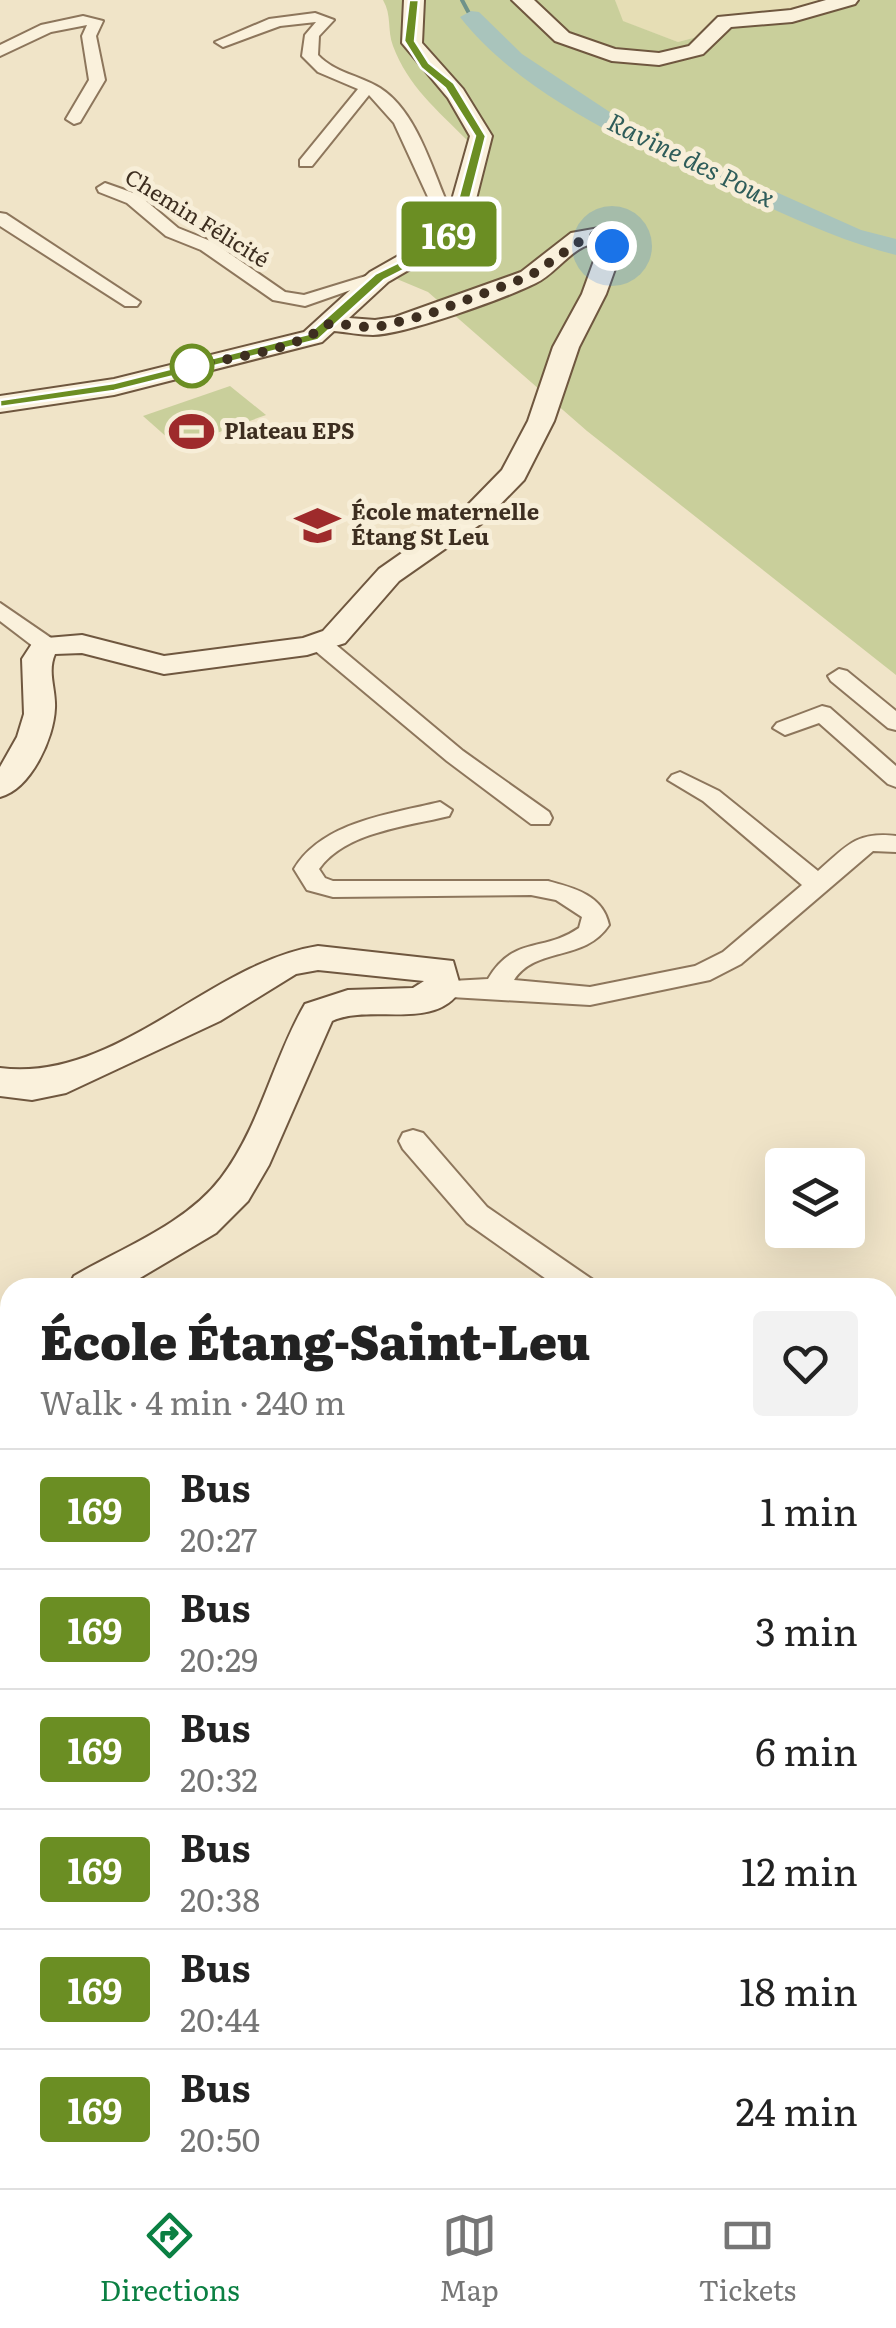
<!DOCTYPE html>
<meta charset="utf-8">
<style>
:root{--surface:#fff;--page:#f2f2f2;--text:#222;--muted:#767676;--line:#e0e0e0;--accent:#0b8043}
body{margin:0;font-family:Literata,serif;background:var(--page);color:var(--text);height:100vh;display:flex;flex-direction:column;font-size:38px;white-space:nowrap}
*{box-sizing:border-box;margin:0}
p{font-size:32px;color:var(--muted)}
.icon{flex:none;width:55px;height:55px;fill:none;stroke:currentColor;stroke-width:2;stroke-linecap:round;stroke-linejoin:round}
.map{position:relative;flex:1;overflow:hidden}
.drawer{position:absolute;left:0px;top:1278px;width:898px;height:912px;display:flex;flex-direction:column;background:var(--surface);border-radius:30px 30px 0 0;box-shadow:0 10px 40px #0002}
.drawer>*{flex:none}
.badge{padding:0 20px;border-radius:8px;font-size:35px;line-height:65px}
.controls{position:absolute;left:765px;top:1148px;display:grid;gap:20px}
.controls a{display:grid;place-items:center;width:100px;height:100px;border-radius:10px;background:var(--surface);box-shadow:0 10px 40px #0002;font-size:50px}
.you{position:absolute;width:50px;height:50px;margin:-25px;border:8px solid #fff;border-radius:50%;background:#1a73e8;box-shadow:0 0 0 15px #1a73e833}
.map>.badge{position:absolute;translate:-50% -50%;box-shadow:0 0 0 5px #fff}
.round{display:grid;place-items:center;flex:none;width:105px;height:105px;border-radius:10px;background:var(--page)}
.summary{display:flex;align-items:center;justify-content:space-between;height:170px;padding:0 40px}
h1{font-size:48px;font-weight:800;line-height:75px}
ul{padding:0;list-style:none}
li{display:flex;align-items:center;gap:30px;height:120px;padding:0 40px;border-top:2px solid var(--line)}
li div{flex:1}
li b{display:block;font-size:38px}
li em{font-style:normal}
li .badge{min-width:110px;font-weight:700;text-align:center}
.menu{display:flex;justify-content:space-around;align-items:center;height:140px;border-top:2px solid var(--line);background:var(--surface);font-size:28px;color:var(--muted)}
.menu a{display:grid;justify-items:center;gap:5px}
.menu .selected{color:var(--accent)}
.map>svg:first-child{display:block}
.farmland{fill:#e6deb5}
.green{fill:#c9cf9b}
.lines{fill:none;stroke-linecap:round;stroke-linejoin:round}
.stream{stroke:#6f938a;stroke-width:4}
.river{fill:#a9c4bc;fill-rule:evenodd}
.street-casing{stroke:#8d765c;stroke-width:4}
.secondary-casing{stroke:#6f573f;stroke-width:4}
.street{fill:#faf1dc;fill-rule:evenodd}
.secondary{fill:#faf1dc;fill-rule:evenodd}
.line{fill:#6b8e23;stroke:#fff;stroke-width:2.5}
.walk{stroke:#3d2e20;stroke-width:10;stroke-dasharray:0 18}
.stop-dot{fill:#fff;stroke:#6b8e23;stroke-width:5}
.labels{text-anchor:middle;stroke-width:10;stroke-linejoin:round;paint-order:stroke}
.far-street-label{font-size:22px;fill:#3d2e20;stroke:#f7eed8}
.far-poi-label{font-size:22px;font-weight:bold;fill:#3d2e20;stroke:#f7eed8;text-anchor:start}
.far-water-label{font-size:25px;font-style:italic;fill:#2f5d5a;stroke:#f7eed8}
</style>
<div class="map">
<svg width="896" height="2188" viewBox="0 0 896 2188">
<rect width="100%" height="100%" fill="#f0e4c8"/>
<!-- farmland -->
<path class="farmland" d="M615 0H837L678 42 622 21Z"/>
<!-- green -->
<g class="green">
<path d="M383 0H615L623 21 678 42 837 0H896V675L587 431 428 292 373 269C396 261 434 230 447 209 460 190 464 162 467 140 437 110 408 86 393 46 387 30 392 15 383 0Z"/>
<path d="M230 386 266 415 178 447 143 416Z"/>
<path d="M888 1392 896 1396V1509L888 1487Z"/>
<path d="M888 1613 896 1614V2188H668L682 2180H888Z"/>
<path d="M10 2075V2180H564L553 2188H0V2081Z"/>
</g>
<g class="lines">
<!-- stream -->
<path class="stream" d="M462 0 471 17"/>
<!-- river -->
<path class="river" d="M471 11 479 12 522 54 637 130 861 230 896 239V255C840 241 790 217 738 193 647 152 523 98 460 17Z"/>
<defs>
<g id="street">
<path d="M315 13 334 20 319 36 318 55C335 73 359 75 380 88 416 111 431 166 447 203L466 208V216L434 210 394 123 369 95 312 166H300V160L358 89 318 72 302 56 305 35 316 22 280 26 223 47 215 42 269 19Z"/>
<path d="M83 16 103 21 96 36 105 80 80 122 74 124 66 119 89 80 82 36 87 25 51 32 0 56V45L41 25Z"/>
<path d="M105 183 139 195 178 228 213 242 285 292 304 295 379 272 388 277 305 306 273 300 201 250 166 236 127 203 99 192 97 188Z"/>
<path d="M0 213 6 214 140 302 137 306H125L0 226Z"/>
<path d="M0 603 54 640 57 645 54 650H38L0 621Z"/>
<path d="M321 637 329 639 463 751 549 812 552 818 549 824H531L447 761 313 649 310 644 313 639Z"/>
<path d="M839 669 847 671 896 711V730L888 728 831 681 828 676Z"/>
<path d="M822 706 830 708 896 766V787L888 784 819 723 785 735 773 728 777 723Z"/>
<path d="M680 772 719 791 818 871C846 847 856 831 896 836V852L873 851 741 964 710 980 590 1005 434 996 430 989 434 982 488 979C514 935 543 953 579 928L582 917 556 900 531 895 333 897 307 890 294 869C322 822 390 814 440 802L452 810 449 816C408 826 345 832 319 869L325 878 333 881H548C574 888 603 895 609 925 585 962 536 946 514 980L590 987 695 966 723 952 802 885 703 801 668 780 672 775Z"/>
<path d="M413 1130 423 1133 487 1207 593 1280 597 1288H559L467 1223 403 1149 399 1141 403 1133Z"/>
<path d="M888 1589 896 1592V1628L888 1625Z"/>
</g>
<g id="secondary">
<path d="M404 0H424L422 43 463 89 492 136 474 207 455 243 388 282 349 318 375 320 395 317 521 272 571 233 599 228 625 241 606 294 579 347 554 421 524 480 482 523 399 581 345 643 307 655 164 674 82 653 55 654C47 672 56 689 55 708 54 738 31 789 0 797V767L17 737 24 714 22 659 35 639 82 635 164 656 303 638 323 631 379 569 462 511 502 470 528 421 553 347 582 294 600 244C575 241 558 273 536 283 506 298 404 335 373 335 360 335 347 332 334 331L322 342 114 395 0 412V396L114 379 304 332 370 272 437 234 450 207 470 136 448 98 402 43Z"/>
<path d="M512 0H534L569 33 615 49 659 53 689 46 718 17 791 10 826 0H858L855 4 792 22 731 27 703 54 659 65 612 61 555 41Z"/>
<path d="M318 946 453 961 461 989C436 1032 370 1003 332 1021L269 1165 248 1201 216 1233 123 1288H68L74 1276C122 1248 186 1224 221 1178 260 1127 273 1059 305 1004L348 990 413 988 424 981 318 970 296 974 220 1021 66 1093 32 1100 0 1096V1068C117 1083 209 963 318 946Z"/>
<path d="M10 1337V1387L0 1390V1340Z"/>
<path d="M888 1356 896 1357V1393L888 1390Z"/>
<path d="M10 1568V1611L0 1615V1571Z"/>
</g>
</defs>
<!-- street casing -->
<use href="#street" class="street-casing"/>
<!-- secondary casing -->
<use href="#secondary" class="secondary-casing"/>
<!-- street -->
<use href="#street" class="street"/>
<!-- secondary -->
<use href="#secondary" class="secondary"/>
</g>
<!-- line -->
<path class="line" d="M409 0H419L415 41 429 63 454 83 486 136 468 207 452 240 435 254 384 280 318 340 114 391 0 407V400L114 383 308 334 375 274 426 249 442 236 456 207 475 136 445 88 421 68 404 41Z"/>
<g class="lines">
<!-- walk -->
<path class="walk" d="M192 366C237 356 293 352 330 323L374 328 429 314 530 276 589 235 608 237 612 246"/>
</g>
<!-- icons -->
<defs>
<symbol id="stadium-bare" viewBox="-9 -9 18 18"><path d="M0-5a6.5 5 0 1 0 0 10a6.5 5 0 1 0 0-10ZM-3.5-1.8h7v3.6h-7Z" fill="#9e2a2b" stroke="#f7eed8" stroke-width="2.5" paint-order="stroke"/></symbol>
<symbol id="school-bare" viewBox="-9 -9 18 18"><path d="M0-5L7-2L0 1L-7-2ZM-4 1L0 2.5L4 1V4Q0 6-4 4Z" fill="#9e2a2b" stroke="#f7eed8" stroke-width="2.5" paint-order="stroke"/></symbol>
</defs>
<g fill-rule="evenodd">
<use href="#stadium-bare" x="160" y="400" width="63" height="63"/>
<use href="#school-bare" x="286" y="494" width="63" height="63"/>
</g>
<!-- markers -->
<circle class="stop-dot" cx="192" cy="366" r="20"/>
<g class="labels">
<!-- far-street labels -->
<g class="far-street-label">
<text transform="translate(197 218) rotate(32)" y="8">Chemin Félicité</text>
</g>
<!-- far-poi labels -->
<g class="far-poi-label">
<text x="224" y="439">Plateau EPS</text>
<text x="351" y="520">École maternelle<tspan x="351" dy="25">Étang St Leu</tspan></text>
</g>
<!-- far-water labels -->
<g class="far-water-label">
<text transform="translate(691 160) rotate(26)" y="9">Ravine des Poux</text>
</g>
</g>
</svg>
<div class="controls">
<a><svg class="icon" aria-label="layers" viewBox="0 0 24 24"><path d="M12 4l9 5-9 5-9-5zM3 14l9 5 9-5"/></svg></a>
</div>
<div class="you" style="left:612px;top:246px"></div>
<b class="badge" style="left:449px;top:234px;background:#6b8e23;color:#fff">169</b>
<section class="drawer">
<div class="summary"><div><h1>École Étang-Saint-Leu</h1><p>Walk · 4 min · 240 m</p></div><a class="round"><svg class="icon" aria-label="heart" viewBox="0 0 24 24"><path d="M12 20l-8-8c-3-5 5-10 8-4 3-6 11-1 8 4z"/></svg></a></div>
<ul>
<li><span class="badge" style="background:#6b8e23;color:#fff">169</span><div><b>Bus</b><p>20:27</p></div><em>1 min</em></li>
<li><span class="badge" style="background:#6b8e23;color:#fff">169</span><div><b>Bus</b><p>20:29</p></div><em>3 min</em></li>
<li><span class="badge" style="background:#6b8e23;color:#fff">169</span><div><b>Bus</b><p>20:32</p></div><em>6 min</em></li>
<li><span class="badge" style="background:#6b8e23;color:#fff">169</span><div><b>Bus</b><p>20:38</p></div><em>12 min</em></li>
<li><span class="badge" style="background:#6b8e23;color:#fff">169</span><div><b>Bus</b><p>20:44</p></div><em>18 min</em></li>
<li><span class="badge" style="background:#6b8e23;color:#fff">169</span><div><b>Bus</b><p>20:50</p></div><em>24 min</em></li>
</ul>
</section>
</div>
<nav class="menu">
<a class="selected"><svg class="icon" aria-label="directions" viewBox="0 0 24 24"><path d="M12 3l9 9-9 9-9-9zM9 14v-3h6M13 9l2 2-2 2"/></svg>Directions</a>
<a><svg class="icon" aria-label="map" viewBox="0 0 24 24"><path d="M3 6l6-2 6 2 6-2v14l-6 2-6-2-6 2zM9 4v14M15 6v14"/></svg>Map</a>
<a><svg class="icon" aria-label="tickets" viewBox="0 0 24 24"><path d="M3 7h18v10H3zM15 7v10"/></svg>Tickets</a>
</nav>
